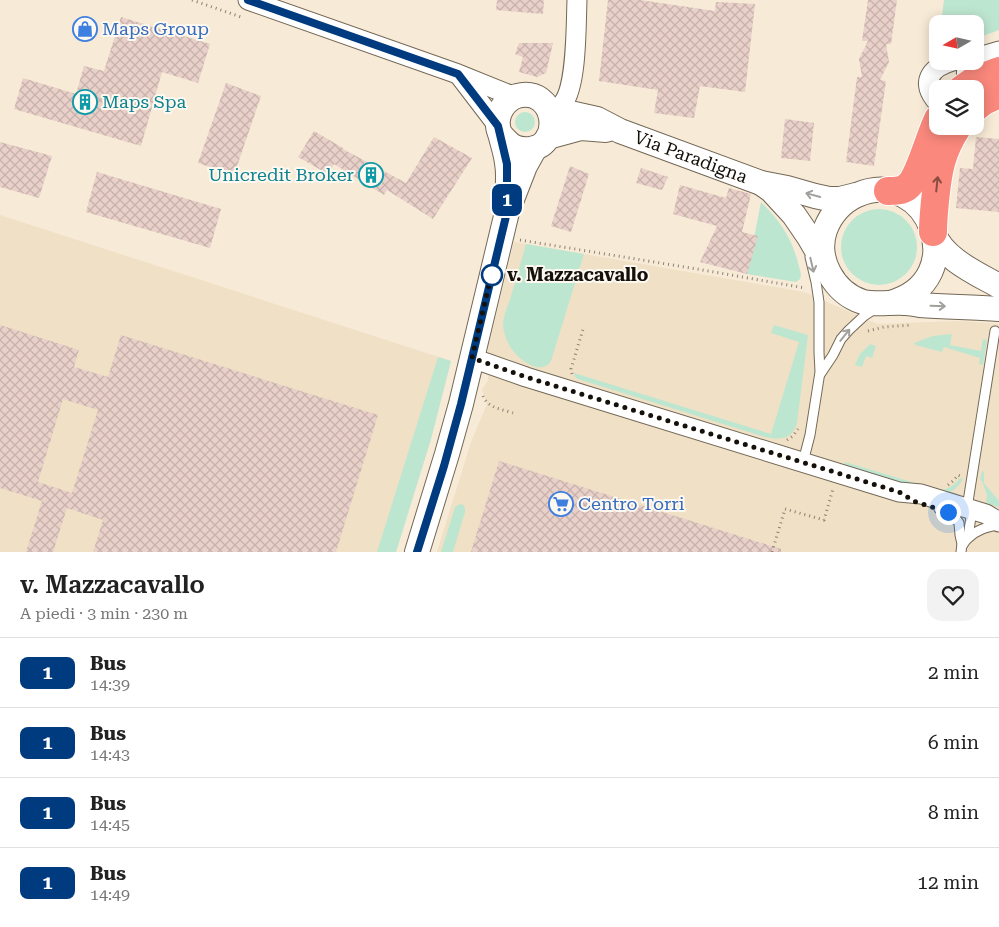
<!DOCTYPE html>
<html lang="it">
<meta charset="utf-8">
<style>
:root{--surface:#fff;--page:#f2f2f2;--text:#222;--muted:#767676;--line:#e0e0e0}
body{margin:0;font-family:"Roboto Serif",serif;background:var(--page);color:var(--text);height:100vh;display:flex;flex-direction:column;font-size:19px;white-space:nowrap}
*{box-sizing:border-box;margin:0}
p{font-size:16px;color:var(--muted)}
.icon{flex:none;width:28px;height:28px;fill:none;stroke:currentColor;stroke-width:2;stroke-linecap:round;stroke-linejoin:round}
.map{position:relative;height:552px;overflow:hidden}
.sheet{display:flex;flex-direction:column;background:var(--surface);flex:1}
.sheet>*{flex:none}
.badge{padding:0 10px;border-radius:8px;font-size:18px;line-height:32px}
.needle{width:32px;rotate:261deg}
.controls{position:absolute;left:929px;top:15px;display:grid;gap:10px}
.controls a{display:grid;place-items:center;width:55px;height:55px;border-radius:10px;background:var(--surface);box-shadow:0 2px 12px #0003;font-size:25px}
.you{position:absolute;width:25px;height:25px;margin:-12px;border:4px solid #fff;border-radius:50%;background:#1a73e8;box-shadow:0 0 0 8px #1a73e833}
.map>.badge{position:absolute;translate:-50% -50%;box-shadow:0 0 0 2px #fff}
.round{display:grid;place-items:center;flex:none;width:52px;height:52px;border-radius:15px;background:var(--page)}
.overview{display:flex;align-items:center;justify-content:space-between;height:85px;padding:0 20px}
h1{font-size:24px;font-weight:600;line-height:38px}
ul{padding:0;list-style:none}
li{display:flex;align-items:center;gap:15px;height:70px;padding:0 20px;border-top:1px solid var(--line)}
li div{flex:1}
li b{display:block;font-size:19px}
li em{font-style:normal}
li .badge{min-width:55px;font-weight:700;text-align:center}
.map>svg:first-child{display:block}
.built{fill:#f0e0c5}
.green{fill:#bde6d0}
.building{fill:url(#building-cross-hatch);fill-rule:evenodd}
.lines{fill:none;stroke-linecap:round;stroke-linejoin:round}
.service-casing{stroke:#736856;stroke-width:11}
.minor-casing{stroke:#736856;stroke-width:21}
.tertiary-casing{stroke:#736856;stroke-width:26}
.trunk-casing{stroke:#fff;stroke-width:30}
.path{stroke:#8b8274;stroke-width:3;stroke-dasharray:1 4;stroke-linecap:butt}
.service{stroke:#fff;stroke-width:9}
.minor{stroke:#fff;stroke-width:19}
.tertiary{stroke:#fff;stroke-width:24}
.trunk{stroke:#fa887c;stroke-width:28}
.oneway{stroke:#884c43}
.oneway2{stroke:#a1a09d}
.line-casing{stroke:#fff;stroke-width:11}
.line{stroke:#003b80;stroke-width:8}
.walk{stroke:#15110a;stroke-width:5;stroke-dasharray:0 9}
.stop-dot{fill:#fff;stroke:#003b80;stroke-width:2.5}
.labels{text-anchor:middle;stroke-width:4;stroke-linejoin:round;paint-order:stroke}
.shop-label{font-size:18px;fill:#366cbe;stroke:#fdf8f0;text-anchor:start}
.culture-label{font-size:18px;fill:#0d838f;stroke:#fdf8f0;text-anchor:start}
.street-label{font-size:18px;fill:#15110a;stroke:#fdf8f0}
.stop-label{font-size:18px;font-weight:bold;fill:#15110a;stroke:#fdf8f0;text-anchor:start}
</style>
<div class="map">
<svg width="999" height="552" viewBox="0 0 999 552">
<defs>
<pattern id="building-cross-hatch" width="8" height="8" patternUnits="userSpaceOnUse" patternTransform="scale(1.25)"><rect width="8" height="8" fill="#e9d0c9"/><path d="M0 0l8 8M0 8l8-8" fill="none" stroke="#c7b2ab"/></pattern>
</defs>
<rect width="100%" height="100%" fill="#f7ead6"/>
<!-- built -->
<g class="built">
<path d="M0 215 451 361 431 439 396 552H0Z"/>
<path d="M514 242 804 292 877 324 959 321 999 324V552H437L471 442 487 404 482 390 488 380V348Z"/>
</g>
<!-- green -->
<g class="green">
<path d="M944 0H999V30L975 39V24H941Z"/>
<circle cx="525" cy="122" r="10"/>
<path d="M761 202C784 225 794 242 801 275L800 279 796 282 747 274Z"/>
<circle cx="879" cy="247" r="38"/>
<path d="M526 244 584 254 551 361C541 377 518 359 511 348 507 342 504 334 503 326 503 316 508 306 511 296 516 279 521 262 526 244Z"/>
<path d="M774 325 808 335 797 423C792 440 780 440 765 437L581 380C577 379 574 377 574 373L771 434 799 342 771 333Z"/>
<path d="M952 334 950 345 981 351 983 339 987 340 983 365 979 364 980 358 944 347 942 352 915 345 914 343 933 336Z"/>
<path d="M870 344 876 346 872 358 866 356 862 367 855 365 860 354Z"/>
<path d="M438 357 451 361 431 439 396 552H377Z"/>
<path d="M845 462 938 490C948 490 954 486 960 478L963 479C957 490 949 494 938 494L844 466Z"/>
<path d="M982 471 984 472V483L999 501V507L986 503 987 495 982 481 980 480Z"/>
<path d="M462 504 465 508V512L453 552H441L455 507 458 505Z"/>
</g>
<!-- building -->
<g class="building">
<path d="M497 0H544L543 14 496 10Z"/>
<path d="M608 0H640L715 11 716 2 755 4 745 92 700 86 694 118 654 113 658 90 599 81Z"/>
<path d="M868 0H897L891 44H886L889 62 880 80 886 81 874 166 846 162 857 77H862L859 59 868 41H862Z"/>
<path d="M121 17 210 44 198 83 162 72 141 146 14 109 23 78 76 94 84 66 104 71Z"/>
<path d="M519 43H553L546 73 537 77 519 72 523 57 515 54Z"/>
<path d="M226 83 261 96 234 175 198 163Z"/>
<path d="M785 119 814 123 810 161 781 158Z"/>
<path d="M314 131 343 148V149L406 183 434 137 472 158 433 219 387 190 384 195 334 164 328 174 298 157Z"/>
<path d="M976 137 999 139V212L956 208 960 168 973 169Z"/>
<path d="M0 142 52 156 39 198 0 187Z"/>
<path d="M570 166 589 174 571 232 551 226Z"/>
<path d="M641 168 668 177 662 190 636 183Z"/>
<path d="M97 172 221 209 210 248 86 212Z"/>
<path d="M680 185 726 198 729 188 751 194 742 232 758 236 747 274 700 262 717 226 673 214Z"/>
<path d="M0 325 79 350 74 367 108 377 121 335 378 415 336 552H93L103 520 67 508 53 552H26L42 501 0 488ZM63 399 98 410 72 493 38 482Z"/>
<path d="M499 461 781 549V552H471Z"/>
</g>
<g class="lines">
<defs>
<g id="service">
<path d="M821 373 833 355 841 339 849 330 864 316 876 308"/>
<path d="M803 462 810 435 820 372 819 352V302L816 282 810 257"/>
<path d="M967 508 995 331"/>
<path d="M939 509 952 514 959 523 960 535 962 544 961 552"/>
<path d="M967 539C976 530 986 527 999 525"/>
<path d="M962 546 968 537 972 510"/>
</g>
<g id="minor">
<path d="M248 0 458 74 515 97"/>
<path d="M975 58 999 51"/>
<path d="M459 75 498 126"/>
<path d="M967 89C968 79 964 70 969 61"/>
<path d="M938 103C920 83 929 68 953 61"/>
<path d="M551 113C554 110 560 107 563 103 577 86 576 24 577 0"/>
<path d="M472 358 526 377 899 492 921 494 986 514 999 522"/>
</g>
<g id="tertiary">
<path id="s1" d="M551 113H570L597 119 620 131 761 183 787 188 815 196 829 199H840L856 195"/>
<path d="M501 135C511 146 515 150 530 149 564 145 556 86 517 96 505 100 496 113 498 126 498 129 500 133 501 137 503 145 506 154 507 163 509 174 508 186 507 197"/>
<path d="M548 137 581 128 606 130"/>
<path d="M761 183 771 190 794 215 809 237 823 261"/>
<path d="M933 232C943 259 976 273 999 286"/>
<path d="M890 303C974 280 928 164 857 195 842 202 831 214 825 230 815 259 834 293 863 302 877 305 891 302 905 303 910 303 915 304 920 305 946 307 973 307 999 309"/>
<path d="M417 552 447 454 461 404 507 212 525 166 535 148"/>
</g>
<g id="trunk">
<path d="M962 89 975 80 999 71"/>
<path d="M975 108 984 101 999 94"/>
<path d="M888 191C894 191 902 191 907 187 919 179 930 134 938 119"/>
<path d="M933 232C933 222 934 212 935 201 938 171 941 152 958 126"/>
</g>
</defs>
<!-- service casing -->
<use href="#service" class="service-casing"/>
<!-- minor casing -->
<use href="#minor" class="minor-casing"/>
<!-- tertiary casing -->
<use href="#tertiary" class="tertiary-casing"/>
<!-- trunk casing -->
<use href="#trunk" class="trunk-casing"/>
<!-- path -->
<g class="path">
<path d="M192 0 241 17"/>
<path d="M520 240 697 269 805 288"/>
<path d="M868 331 884 327 911 325"/>
<path d="M572 374 571 369 584 326"/>
<path d="M483 396C488 408 501 409 513 413"/>
<path d="M787 440 793 436 798 429"/>
<path d="M948 485 953 481 958 475 960 476"/>
<path d="M772 552 785 509 824 520 833 489"/>
</g>
<!-- service -->
<use href="#service" class="service"/>
<!-- minor -->
<use href="#minor" class="minor"/>
<!-- tertiary -->
<use href="#tertiary" class="tertiary"/>
<!-- trunk -->
<use href="#trunk" class="trunk"/>
</g>
<!-- one-way arrows -->
<defs><path id="oneway-shaft" d="M-6 0H5M1.5-3L5.5 0L1.5 3" fill="none" stroke-width="1.6" stroke-linecap="round" stroke-linejoin="round" transform="scale(1.25)"/></defs>
<use class="oneway" href="#oneway-shaft" transform="translate(937 184) rotate(-84)"/>
<g class="oneway2">
<use href="#oneway-shaft" transform="translate(813 195) rotate(-165)"/>
<use href="#oneway-shaft" transform="translate(812 265) rotate(77)"/>
<use href="#oneway-shaft" transform="translate(938 306) rotate(2)"/>
<use href="#oneway-shaft" transform="translate(845 335) rotate(-51)"/>
</g>
<g class="lines">
<defs>
<path id="line" d="M248 0 458 74 498 126 507 164V212L461 404 444 466 417 552"/>
</defs>
<!-- line casing -->
<use href="#line" class="line-casing"/>
<!-- line -->
<use href="#line" class="line"/>
<!-- walk -->
<path class="walk" d="M492 275V272L472 358 526 377 899 492 916 502 948 512"/>
</g>
<!-- icons -->
<defs>
<symbol id="shop-ring" viewBox="-11 -11 22 22"><circle r="9.5" fill="#fdf8f0" stroke="#3f7fe0" stroke-width="1.5"/><path d="M-5-2.5h2.3a2.7 3.5 0 0 1 5.4 0H5L5.5 6h-11ZM-1.5-2.5h3a1.5 2.3 0 0 0-3 0Z" fill="#3f7fe0"/></symbol>
<symbol id="building-ring" viewBox="-11 -11 22 22"><circle r="9.5" fill="#fdf8f0" stroke="#0f9aa8" stroke-width="1.5"/><path d="M-4-6H4V6H1V3H-1V6H-4ZM-2.5-4.3h1.7v1.8h-1.7ZM.8-4.3h1.7v1.8H.8ZM-2.5-1h1.7V.8h-1.7ZM.8-1h1.7V.8H.8Z" fill="#0f9aa8"/></symbol>
<symbol id="supermarket-ring" viewBox="-11 -11 22 22"><circle r="9.5" fill="#fdf8f0" stroke="#3f7fe0" stroke-width="1.5"/><path d="M-6-5.5h2.5l.6 2H6L4.5 2H-2.5L-4.4-4H-6ZM-1.5 3.2a1.3 1.3 0 1 0 .1 0ZM3 3.2a1.3 1.3 0 1 0 .1 0Z" fill="#3f7fe0"/></symbol>
</defs>
<g fill-rule="evenodd">
<use href="#shop-ring" x="71" y="15" width="28" height="28"/>
<use href="#building-ring" x="71" y="88" width="28" height="28"/>
<use href="#building-ring" x="357" y="161" width="28" height="28"/>
<use href="#supermarket-ring" x="547" y="490" width="28" height="28"/>
</g>
<!-- markers -->
<circle class="stop-dot" cx="492" cy="275" r="10"/>
<g class="labels">
<!-- shop labels -->
<g class="shop-label">
<text x="102" y="35">Maps Group</text>
<text x="578" y="510">Centro Torri</text>
</g>
<!-- culture labels -->
<g class="culture-label">
<text x="102" y="108">Maps Spa</text>
<text x="354" y="181" text-anchor="end">Unicredit Broker</text>
</g>
<!-- street labels -->
<g class="street-label">
<text dy="6" stroke="none"><textPath href="#s1" startOffset="148">Via Paradigna</textPath></text>
</g>
<!-- stop labels -->
<g class="stop-label">
<text x="507" y="281">v. Mazzacavallo</text>
</g>
</g>
</svg>
<div class="controls">
<a><svg class="needle" viewBox="-14 -14 28 28"><path d="M0-13l5 13h-10z" fill="#e53935"/><path d="M0 13l5-13h-10z" fill="#767676"/></svg></a>
<a><svg class="icon" aria-label="layers" viewBox="0 0 24 24"><path d="M12 4l9 5-9 5-9-5zM3 14l9 5 9-5"/></svg></a>
</div>
<div class="you" style="left:948px;top:512px"></div>
<b class="badge" style="left:507px;top:200px;background:#003b80;color:#fff">1</b>
</div>
<section class="sheet">
<div class="overview"><div><h1>v. Mazzacavallo</h1><p>A piedi · 3 min · 230 m</p></div><a class="round"><svg class="icon" aria-label="heart" viewBox="0 0 24 24"><path d="M12 20l-8-8c-3-5 5-10 8-4 3-6 11-1 8 4z"/></svg></a></div>
<ul>
<li><span class="badge" style="background:#003b80;color:#fff">1</span><div><b>Bus</b><p>14:39</p></div><em>2 min</em></li>
<li><span class="badge" style="background:#003b80;color:#fff">1</span><div><b>Bus</b><p>14:43</p></div><em>6 min</em></li>
<li><span class="badge" style="background:#003b80;color:#fff">1</span><div><b>Bus</b><p>14:45</p></div><em>8 min</em></li>
<li><span class="badge" style="background:#003b80;color:#fff">1</span><div><b>Bus</b><p>14:49</p></div><em>12 min</em></li>
</ul>
</section>
